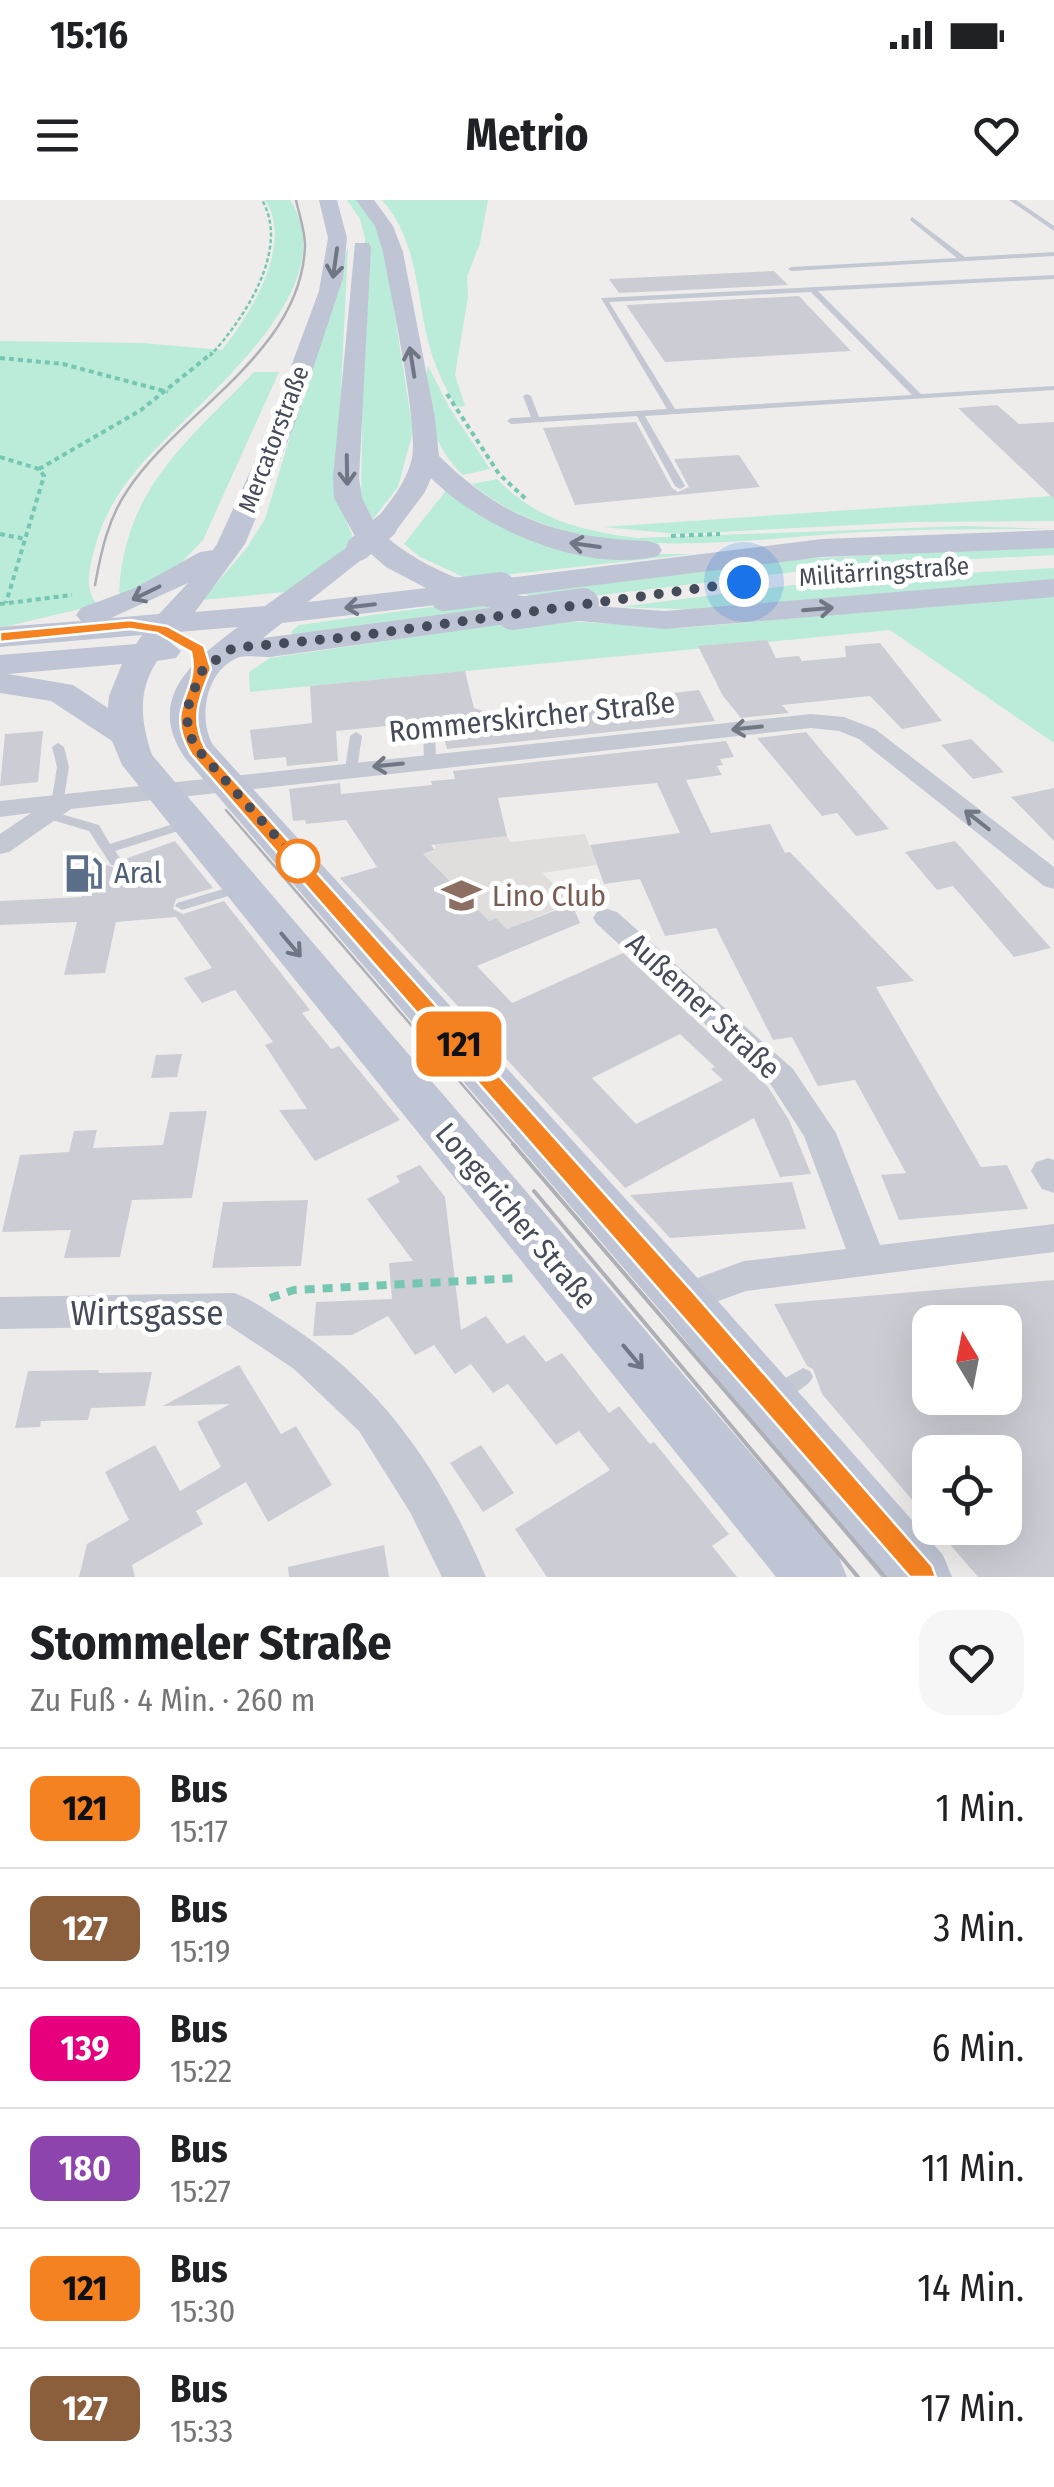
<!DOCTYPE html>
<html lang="de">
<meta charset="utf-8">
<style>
:root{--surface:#fff;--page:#f6f6f6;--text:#202124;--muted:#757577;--line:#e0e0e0}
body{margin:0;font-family:"Fira Sans Condensed",sans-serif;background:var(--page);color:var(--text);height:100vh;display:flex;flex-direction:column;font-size:38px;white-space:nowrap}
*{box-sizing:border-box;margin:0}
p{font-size:32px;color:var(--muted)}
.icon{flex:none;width:55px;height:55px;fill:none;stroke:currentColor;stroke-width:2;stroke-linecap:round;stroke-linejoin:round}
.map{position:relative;height:1377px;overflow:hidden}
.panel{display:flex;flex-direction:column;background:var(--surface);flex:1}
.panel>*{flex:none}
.badge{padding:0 20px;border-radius:15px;font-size:35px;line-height:65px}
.needle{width:65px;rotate:350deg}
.buttons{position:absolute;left:912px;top:1105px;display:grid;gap:20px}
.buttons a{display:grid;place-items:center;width:110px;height:110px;border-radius:20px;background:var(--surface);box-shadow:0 10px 40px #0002;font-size:50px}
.you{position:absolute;width:50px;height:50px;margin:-25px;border:8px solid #fff;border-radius:50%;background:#1a73e8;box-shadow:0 0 0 15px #1a73e833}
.map>.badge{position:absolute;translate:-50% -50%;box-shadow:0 0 0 5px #fff}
.round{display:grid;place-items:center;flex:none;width:105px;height:105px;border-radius:30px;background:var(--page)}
.headline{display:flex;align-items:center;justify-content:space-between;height:170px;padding:0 30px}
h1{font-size:48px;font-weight:700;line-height:75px}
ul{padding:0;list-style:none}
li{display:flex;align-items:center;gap:30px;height:120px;padding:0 30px;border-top:2px solid var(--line)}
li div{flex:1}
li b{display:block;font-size:38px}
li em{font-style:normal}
li .badge{min-width:110px;font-weight:700;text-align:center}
.status{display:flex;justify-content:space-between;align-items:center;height:70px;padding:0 50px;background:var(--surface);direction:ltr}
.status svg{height:28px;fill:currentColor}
header{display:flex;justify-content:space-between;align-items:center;height:130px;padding:0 30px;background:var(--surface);font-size:45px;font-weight:700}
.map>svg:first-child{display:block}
.education{fill:#e0dedd}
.green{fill:#bbebd9}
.building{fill:#cccdd4;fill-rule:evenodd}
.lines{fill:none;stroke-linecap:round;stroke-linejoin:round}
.path-far2{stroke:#75c7b2;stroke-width:2.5;stroke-dasharray:4 2.5;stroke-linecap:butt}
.path-far1{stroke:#75c7b2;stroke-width:4;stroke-dasharray:5 4;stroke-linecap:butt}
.path{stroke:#75c7b2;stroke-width:8;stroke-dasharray:10 8;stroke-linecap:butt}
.lane{fill:#c3c8d3;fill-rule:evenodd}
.street{fill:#c3c8d3;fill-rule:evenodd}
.secondary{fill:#bfc5d4;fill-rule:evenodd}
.tram-far1{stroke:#aeb0b6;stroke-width:2.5}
.tram{stroke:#aeb0b6;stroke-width:4}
.secondary-bridge-far1{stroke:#bfc5d4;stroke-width:25}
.secondary-bridge{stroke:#bfc5d4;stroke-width:32}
.oneway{stroke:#707683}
.oneway2{stroke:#717783}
.line{fill:#f58220;stroke:#fff;stroke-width:2.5}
.walk{stroke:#454b58;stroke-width:10;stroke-dasharray:0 18}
.stop-dot{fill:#fff;stroke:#f58220;stroke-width:5}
.labels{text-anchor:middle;stroke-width:10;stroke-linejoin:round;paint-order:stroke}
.far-street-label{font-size:25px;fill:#454b58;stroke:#fff}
.street-label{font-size:30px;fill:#454b58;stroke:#fff}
.service-label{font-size:30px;fill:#4e5e75;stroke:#fff;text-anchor:start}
.education-label{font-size:30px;fill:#785e54;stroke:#fff;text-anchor:start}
.near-street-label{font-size:35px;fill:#454b58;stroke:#fff}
</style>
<div class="status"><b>15:16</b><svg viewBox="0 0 49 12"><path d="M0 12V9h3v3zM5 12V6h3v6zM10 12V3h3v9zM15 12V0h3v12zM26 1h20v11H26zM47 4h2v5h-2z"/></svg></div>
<header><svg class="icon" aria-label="menu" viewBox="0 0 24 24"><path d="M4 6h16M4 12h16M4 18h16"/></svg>Metrio<svg class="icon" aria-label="heart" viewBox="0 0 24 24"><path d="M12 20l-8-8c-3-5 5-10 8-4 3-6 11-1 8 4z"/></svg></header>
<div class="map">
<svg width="1054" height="1377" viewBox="0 0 1054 1377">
<rect width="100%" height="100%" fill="#efedec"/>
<!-- education -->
<path class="education" d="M585 634 597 665 542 673 573 702 507 729 496 718 412 754 340 678 435 651V644L507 636 510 642Z"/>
<!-- green -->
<g class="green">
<path d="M265 0H290C351 94 185 209 134 273 116 295 102 320 95 347 89 370 84 386 97 405L0 428V141L142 143 222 150C249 116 295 44 265 0Z"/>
<path d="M347 0H358L376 25 387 65 413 231 398 287 373 319 361 298 365 38 360 19Z"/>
<path d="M382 0H488L480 43 467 77 468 97 455 175 465 206 456 207C444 185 434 165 428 141 416 92 417 39 382 0Z"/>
<path d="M348 46 336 295 355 343 287 392 202 400 246 349 265 319Z"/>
<path d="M428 166 449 207 490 269 463 275C435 249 418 203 428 166Z"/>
<path d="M254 172H279L203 340 181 363 122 396 119 392C125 288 187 242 254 172Z"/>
<path d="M497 279C537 320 582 331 637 338L963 326 1054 329C990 329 927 329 863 332 736 339 577 371 472 284Z"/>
<path d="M448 288 483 317 659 354H693L468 379 420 357 404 344Z"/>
<path d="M1054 296V321L913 322 679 334 603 327Z"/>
<path d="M1054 346V355L852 365 543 402 525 394 779 360Z"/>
<path d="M1054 368V380L707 410 619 407 825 381Z"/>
<path d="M1054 396V543L890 430 250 492 249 472 270 458 533 419 681 428Z"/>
<path d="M475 401 492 410 293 435 291 432 299 425Z"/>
</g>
<!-- building -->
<g class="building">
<path d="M774 71 788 85 619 93 609 79Z"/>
<path d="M799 96 851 151 665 162 626 105Z"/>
<path d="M997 205 1019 224 1054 222V299L958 208Z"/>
<path d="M636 222 672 288 678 292 689 287 674 259 739 255 760 287 575 305 543 228Z"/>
<path d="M767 440 776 458 799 456 802 461 846 457 845 446 880 443 942 521 902 529 870 496 782 505 789 513 741 518 723 496 698 446Z"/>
<path d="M465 471 474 508 493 514 699 490 715 521 447 549 440 523 427 522 336 531 338 561 287 566 286 557 254 560 250 530 312 523 310 486Z"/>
<path d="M43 531 38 582 0 586 5 534Z"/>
<path d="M806 532 826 556 889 629 856 636 837 613 822 616 757 538Z"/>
<path d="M971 539 1004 572 973 579 941 545Z"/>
<path d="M726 541 734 557 720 559 723 565 717 566 722 575 686 580 711 633 770 624 785 653 790 652 914 781 876 787 981 967 1007 965 1028 1009 899 1020 881 975 906 973 855 880 818 886 792 837 773 840 716 728 665 736 640 679 604 684 590 645 680 633 657 583 498 598 507 636 431 645 435 650 423 654 489 721 496 718 507 729 572 704 580 723 477 766 512 803 623 753 768 887 789 920 811 974 780 977 754 918 625 988 340 678 377 667 346 620 306 624 305 620 293 621 289 589 340 583 341 594 432 585 431 581 455 579 453 571ZM680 834 715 867 711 869 723 880 636 924 592 878Z"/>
<path d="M1054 588V641L1011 597Z"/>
<path d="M175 641 213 688 176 699 173 709 183 714 224 701 310 810 302 813 331 849 339 846 400 920 315 961 279 910 307 909 265 845 273 842 235 790 202 803 184 778 212 768 176 717 116 722 105 773 64 775 77 722 0 725V701L82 697 70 678 107 665 118 669 127 663 125 659Z"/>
<path d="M955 641 1008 700 1051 748 1014 757 953 686 937 690 905 652Z"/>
<path d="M182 854 177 877 151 878 156 855Z"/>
<path d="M207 911 192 998 132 1000 120 1057 64 1058 71 1030 2 1032 20 955 69 952 74 931 97 930 93 948 163 945 170 912Z"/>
<path d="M420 965 445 997 461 1130 486 1116 507 1144 524 1135 546 1162 562 1153 609 1213 619 1206 650 1244 654 1242 729 1334 712 1346 737 1377H547L515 1329 610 1270 579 1231 556 1245 508 1184 493 1193 471 1164 455 1174 434 1145 415 1155 388 1116 352 1135 313 1136 316 1102 392 1099 389 1063 413 1061 367 999 400 982 396 976Z"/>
<path d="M792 982 806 1029 670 1038 630 995Z"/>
<path d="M308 1000 301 1066 212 1068 223 1002Z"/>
<path d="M1054 1080V1377H978L936 1328H1005V1252H930V1321L822 1194 813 1169 807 1166 774 1104ZM930 1122H1005V1198H930Z"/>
<path d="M239 1165 281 1234 296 1226 332 1285 268 1322 246 1282 196 1311 203 1324 132 1365 135 1377H79L87 1344 129 1320 105 1272 155 1245 180 1291 221 1267 197 1222 230 1204 163 1206Z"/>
<path d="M99 1170 98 1173 152 1172 145 1206 91 1208 88 1220 41 1221 40 1227 15 1228 28 1171Z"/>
<path d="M481 1245 514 1293 483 1312 450 1263Z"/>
<path d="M384 1345 389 1377H289L288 1367Z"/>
</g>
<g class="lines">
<!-- path-far2 -->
<path class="path-far2" d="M210 156C243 120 291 50 262 0"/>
<!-- path-far1 -->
<g class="path-far1">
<path d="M0 158 63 164 168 192"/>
<path d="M447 194 499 274 527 300"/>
<path d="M0 257 39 269 44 276 6 403"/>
<path d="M39 269 141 210 212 153"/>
<path d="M0 334 25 339"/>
<path d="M671 336 720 334"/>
<path d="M0 404 72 395"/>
</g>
<!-- path -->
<path class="path" d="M270 1098 294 1090 518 1078"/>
<!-- lane -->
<g class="lane">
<path d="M1009 0H1016L1054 26V31Z"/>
<path d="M912 17 965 57 1054 52V56L791 71 788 69 791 67 957 58 910 20Z"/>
<path d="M1054 75V79L818 91 921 194 1054 186V190L645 216 685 286 680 289 675 286 637 216 511 224 507 221 511 218 531 217 523 196 527 194 531 196 539 217 667 209 601 98ZM811 92 912 195 675 209 609 102Z"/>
<path d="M429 525 435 529 436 561 430 565 424 561 423 529Z"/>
<path d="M356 532 362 536 357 569 351 573 345 569 350 536Z"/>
<path d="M58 543 64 547 69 567 63 604 57 608 51 604 57 567 52 547Z"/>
<path d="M47 610 99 625 110 644 189 619 196 623 194 626 115 651 123 662 116 666 111 665 89 631 42 617 41 614Z"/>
<path d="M243 683 250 687 248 690 182 710 175 706 177 703Z"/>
<path d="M803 1168 810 1171 813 1177C807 1188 790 1196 778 1201L771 1198 768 1192 771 1186Z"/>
</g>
<!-- street -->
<g class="street">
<path d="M811 514 844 517 875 529 1054 667V689L1044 686 859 539 839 531 811 528 71 609 9 652 0 654V634L31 613 0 617V601Z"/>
<path d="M607 709 617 712 793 869 836 933 880 1045 1054 1024V1052L746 1091 683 1114 670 1110 665 1099 670 1088 744 1061 846 1049 804 936 771 885 597 724 593 718 597 712Z"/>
<path d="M1048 958 1054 960V993L1042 989 1031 971 1036 962Z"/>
<path d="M234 1093C254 1100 270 1113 288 1124 384 1186 441 1272 486 1377H442L410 1312 359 1231 294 1169 228 1125 0 1129V1097Z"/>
</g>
<!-- secondary -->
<path class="secondary" d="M319 0H337L347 38 343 78 294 226 245 344 195 412 265 406 357 340 334 298 333 278 355 43H369L371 47 359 278 362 298 374 322C389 303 404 286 411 262 421 232 390 92 383 52L375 26 356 0H374L393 26 403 52 435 218 439 256C503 319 559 338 648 341L658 344 662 350 658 356C586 374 482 329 431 278L425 292 395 332 383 334C414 361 446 375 485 388L489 382 500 379 822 339 1054 330V348L822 357 516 395 582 405 665 411 1054 379V397L665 429 527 416 513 423 270 457C260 457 245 455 237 458 205 472 198 519 213 545L702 1083 943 1355 952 1377H881L664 1115 185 558C144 498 194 460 238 427L178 432 170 442 181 451 176 458 157 461C137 492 141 522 152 555L838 1355 847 1377H776L122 565 112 541 51 501 0 493V455L136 444 142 435 0 447V427L81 421 76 415 81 408 135 388 200 352 213 350 217 344 260 250 319 91 328 38ZM370 353 386 367 426 388 308 402ZM188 383 159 414 111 418ZM458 399 490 408 263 438 282 423 445 404ZM122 464 109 496 108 508 73 485 8 474Z"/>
<!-- tram-far1 -->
<g class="tram-far1">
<path d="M95 385C101 352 108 319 127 291 180 210 302 153 305 45 305 31 299 14 296 0"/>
<path d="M226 610 516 947"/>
</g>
<!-- tram -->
<g class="tram">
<path d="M513 944 885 1377"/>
<path d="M534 991 858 1377"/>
</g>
<!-- secondary-bridge-far1 -->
<path class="secondary-bridge-far1" d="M359 348 385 326"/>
<!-- secondary-bridge -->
<g class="secondary-bridge">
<path d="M445 395 500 388"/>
<path d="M513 414 583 404"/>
</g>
</g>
<!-- one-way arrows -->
<defs><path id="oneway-shaft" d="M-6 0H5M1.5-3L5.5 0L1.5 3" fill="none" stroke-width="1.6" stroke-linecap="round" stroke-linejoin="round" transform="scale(2.5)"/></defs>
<g class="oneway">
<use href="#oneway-shaft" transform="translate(335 63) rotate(98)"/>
<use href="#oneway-shaft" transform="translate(412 162) rotate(-99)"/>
<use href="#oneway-shaft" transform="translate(347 270) rotate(89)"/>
<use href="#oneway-shaft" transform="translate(585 345) rotate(-172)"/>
<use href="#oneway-shaft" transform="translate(146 393) rotate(154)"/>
<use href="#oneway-shaft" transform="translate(360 406) rotate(173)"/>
<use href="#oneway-shaft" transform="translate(818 409) rotate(-5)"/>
<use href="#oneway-shaft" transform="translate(291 745) rotate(50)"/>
<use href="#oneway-shaft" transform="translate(633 1157) rotate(50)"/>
</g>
<g class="oneway2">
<use href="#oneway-shaft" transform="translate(747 528) rotate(174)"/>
<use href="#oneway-shaft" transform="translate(388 565) rotate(174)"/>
<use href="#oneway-shaft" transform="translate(977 620) rotate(-142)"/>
</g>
<!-- line -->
<path class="line" d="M130 420 167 426 204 446 211 469C199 498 190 519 205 548L692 1091 932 1366 936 1377H910L674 1107 191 554C162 505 201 494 191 452L157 433 130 429 0 442V432Z"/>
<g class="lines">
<!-- walk -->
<path class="walk" d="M298 661 198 550 187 530 189 502 203 469 233 448 350 437 744 382"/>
</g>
<!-- icons -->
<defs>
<symbol id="fuel-bare" viewBox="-9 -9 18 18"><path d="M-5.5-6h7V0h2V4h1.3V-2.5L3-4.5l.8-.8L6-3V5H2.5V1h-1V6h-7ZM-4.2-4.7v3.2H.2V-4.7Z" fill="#5c6f8a" stroke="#fff" stroke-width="2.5" paint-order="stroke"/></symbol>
<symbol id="school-bare" viewBox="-9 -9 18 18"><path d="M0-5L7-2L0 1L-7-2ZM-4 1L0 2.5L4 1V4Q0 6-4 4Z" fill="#8d6e63" stroke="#fff" stroke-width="2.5" paint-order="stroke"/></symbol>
</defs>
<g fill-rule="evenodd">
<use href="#fuel-bare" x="56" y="646" width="55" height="55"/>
<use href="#school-bare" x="434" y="668" width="55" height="55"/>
</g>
<!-- markers -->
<circle class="stop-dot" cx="298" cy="661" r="20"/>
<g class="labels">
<!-- far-street labels -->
<g class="far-street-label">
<text transform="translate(273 239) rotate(-69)" y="9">Mercatorstraße</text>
<text transform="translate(884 371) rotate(-4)" y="9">Militärringstraße</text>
</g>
<!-- street labels -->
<g class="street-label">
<text transform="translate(532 517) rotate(-6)" y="10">Rommerskircher Straße</text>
<text transform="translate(703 806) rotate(43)" y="10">Außemer Straße</text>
<text transform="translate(516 1016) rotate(50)" y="10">Longericher Straße</text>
</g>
<!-- service labels -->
<g class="service-label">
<text x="114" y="683">Aral</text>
</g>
<!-- education labels -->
<g class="education-label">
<text x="492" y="706">Lino Club</text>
</g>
<!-- near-street labels -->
<g class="near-street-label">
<text x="147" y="1125">Wirtsgasse</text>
</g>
</g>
</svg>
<div class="buttons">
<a><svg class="needle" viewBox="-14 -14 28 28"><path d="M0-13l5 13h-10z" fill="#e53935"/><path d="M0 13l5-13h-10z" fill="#757577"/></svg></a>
<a><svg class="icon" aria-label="locate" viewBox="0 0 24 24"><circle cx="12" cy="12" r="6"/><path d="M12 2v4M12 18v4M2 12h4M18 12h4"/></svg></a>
</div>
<div class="you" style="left:744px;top:382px"></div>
<b class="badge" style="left:459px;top:844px;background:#f58220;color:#111">121</b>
</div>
<section class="panel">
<div class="headline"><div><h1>Stommeler Straße</h1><p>Zu Fuß · 4 Min. · 260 m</p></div><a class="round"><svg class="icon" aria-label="heart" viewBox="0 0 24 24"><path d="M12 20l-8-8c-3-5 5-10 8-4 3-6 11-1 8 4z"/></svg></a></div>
<ul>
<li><span class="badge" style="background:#f58220;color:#111">121</span><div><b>Bus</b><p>15:17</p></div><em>1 Min.</em></li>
<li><span class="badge" style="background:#8b5e3c;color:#fff">127</span><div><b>Bus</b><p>15:19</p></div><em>3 Min.</em></li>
<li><span class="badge" style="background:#e6007e;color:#fff">139</span><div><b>Bus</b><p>15:22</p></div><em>6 Min.</em></li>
<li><span class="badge" style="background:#8e44ad;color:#fff">180</span><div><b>Bus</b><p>15:27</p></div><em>11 Min.</em></li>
<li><span class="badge" style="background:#f58220;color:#111">121</span><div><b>Bus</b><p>15:30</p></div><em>14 Min.</em></li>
<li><span class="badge" style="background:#8b5e3c;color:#fff">127</span><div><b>Bus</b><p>15:33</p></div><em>17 Min.</em></li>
</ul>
</section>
